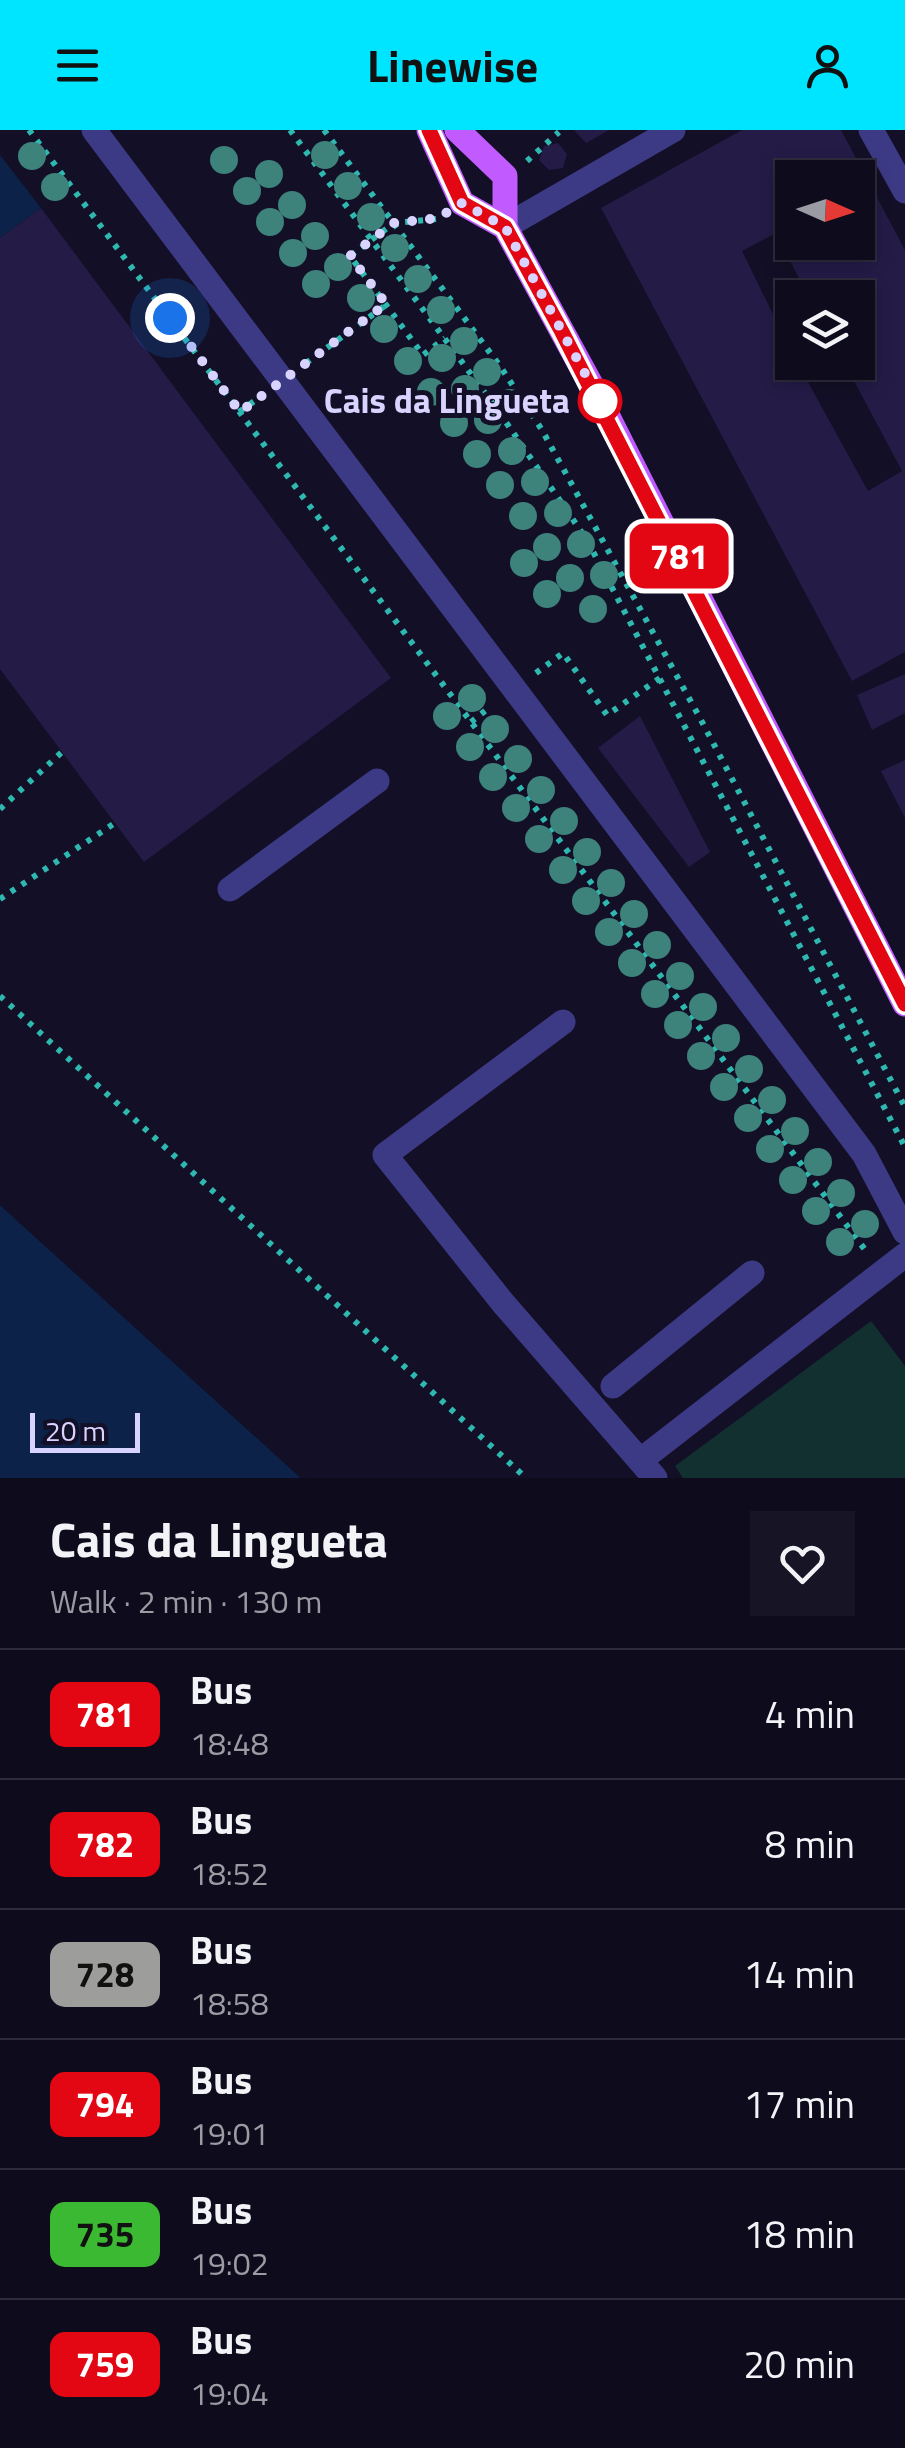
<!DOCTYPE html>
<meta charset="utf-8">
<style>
:root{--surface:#0e0b1c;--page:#171425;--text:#f1f3f6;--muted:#9b9ba3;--line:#2e2b3b;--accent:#00e5ff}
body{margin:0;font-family:"Titillium Web",sans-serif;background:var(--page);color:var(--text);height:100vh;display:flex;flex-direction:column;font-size:38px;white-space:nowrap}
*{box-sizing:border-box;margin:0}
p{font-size:32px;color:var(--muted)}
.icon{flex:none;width:55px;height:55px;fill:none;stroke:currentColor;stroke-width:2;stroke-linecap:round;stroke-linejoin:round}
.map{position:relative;height:1348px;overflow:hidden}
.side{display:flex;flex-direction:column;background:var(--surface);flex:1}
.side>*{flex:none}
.badge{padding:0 20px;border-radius:15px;font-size:35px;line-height:65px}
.needle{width:65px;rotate:93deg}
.buttons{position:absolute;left:775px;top:30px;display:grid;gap:20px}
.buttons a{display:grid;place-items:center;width:100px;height:100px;border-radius:0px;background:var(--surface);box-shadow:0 5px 15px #0003,0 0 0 2px var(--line);font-size:50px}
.scale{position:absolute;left:30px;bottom:25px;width:110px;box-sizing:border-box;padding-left:10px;border:5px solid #d9d4ff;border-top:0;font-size:28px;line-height:35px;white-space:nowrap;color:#d9d4ff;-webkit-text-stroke:8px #130f26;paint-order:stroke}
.you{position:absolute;width:50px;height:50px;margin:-25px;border:8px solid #fff;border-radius:50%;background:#1a73e8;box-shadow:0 0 0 15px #1a73e833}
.map>.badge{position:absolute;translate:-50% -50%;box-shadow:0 0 0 5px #fff}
.round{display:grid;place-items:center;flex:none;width:105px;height:105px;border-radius:0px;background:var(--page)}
.summary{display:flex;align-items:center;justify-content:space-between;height:170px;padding:0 50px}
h1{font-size:48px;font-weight:700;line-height:75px}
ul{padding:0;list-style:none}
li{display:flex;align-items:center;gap:30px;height:130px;padding:0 50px;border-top:2px solid var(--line)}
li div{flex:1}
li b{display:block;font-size:38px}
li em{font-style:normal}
li .badge{min-width:110px;font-weight:700;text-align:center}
header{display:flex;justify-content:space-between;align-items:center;height:130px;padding:0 50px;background:var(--accent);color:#111;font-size:45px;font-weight:700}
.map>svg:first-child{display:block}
.green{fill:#12302f}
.water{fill:#0c2248}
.pier{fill:#130f26}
.building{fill:#241b47;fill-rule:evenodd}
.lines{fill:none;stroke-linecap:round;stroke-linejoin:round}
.path{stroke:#2fb8b0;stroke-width:6;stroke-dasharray:5 8;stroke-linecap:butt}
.minor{stroke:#3d3a85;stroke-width:25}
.major{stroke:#c25bff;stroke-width:25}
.tree{fill:#3d827b}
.line-casing{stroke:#fff;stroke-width:22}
.line{stroke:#e30613;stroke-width:15}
.walk{stroke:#d9d4ff;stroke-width:10;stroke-dasharray:0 18}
.stop-dot{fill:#fff;stroke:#e30613;stroke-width:5}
.labels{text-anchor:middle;stroke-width:10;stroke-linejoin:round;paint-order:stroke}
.stop-label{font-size:35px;font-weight:bold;fill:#d9d4ff;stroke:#130f26;text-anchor:end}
</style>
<header><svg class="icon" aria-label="menu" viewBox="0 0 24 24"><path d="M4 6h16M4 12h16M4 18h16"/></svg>Linewise<svg class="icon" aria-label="person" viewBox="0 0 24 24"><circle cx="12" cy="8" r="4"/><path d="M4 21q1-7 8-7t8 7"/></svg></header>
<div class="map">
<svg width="905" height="1348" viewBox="0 0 905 1348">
<rect width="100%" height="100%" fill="#130f26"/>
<!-- green -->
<path class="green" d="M871 1191 905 1236V1348H683L675 1336Z"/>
<!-- water -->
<g class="water">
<path d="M0 25 41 78 0 108Z"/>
<path d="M0 1075 301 1348H0Z"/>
</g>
<!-- pier -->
<path class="pier" d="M0 1070 305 1344 306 1348H301L0 1075Z"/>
<!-- building -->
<g class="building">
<path d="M574 0H609L586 13Z"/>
<path d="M742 0H841L905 120V522L852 551 601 78ZM792 48H858V112H792ZM776 103 809 168H858V232H844L902 341 868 361 797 232H792V223L742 121Z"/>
<path d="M558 13 567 24 563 38 549 40 539 30 544 16Z"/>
<path d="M41 78 391 548 144 732 0 539V108Z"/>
<path d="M905 544V583L872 600 857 565Z"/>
<path d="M640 586 710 722 689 737 598 618Z"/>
<path d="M905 630V688L881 641Z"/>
</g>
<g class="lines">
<!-- path -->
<g class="path">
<path d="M29 0 866 1121"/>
<path d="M290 0 499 282 587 410 905 1017"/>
<path d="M324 0 500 236 542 300 701 590 905 977"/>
<path d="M527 31 559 2"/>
<path d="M436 89 394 93 350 126 423 225 445 208"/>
<path d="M306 233 386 175"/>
<path d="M239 282 260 267"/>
<path d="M536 543 563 523 607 585 660 548"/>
<path d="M471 592 490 577"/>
<path d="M0 679 62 622"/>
<path d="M0 769 115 693"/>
<path d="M0 866 526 1348"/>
</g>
<!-- minor -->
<g class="minor">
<path d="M94 0 864 1024 905 1102"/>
<path d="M871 0 905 61"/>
<path d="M505 97 673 0"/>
<path d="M230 759 377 651"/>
<path d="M563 892 385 1025 503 1173 655 1348"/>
<path d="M613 1256 752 1143"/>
<path d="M641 1330 905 1125"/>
</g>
<!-- major -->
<g class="major">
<path d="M429 0 462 73 505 97"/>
<path d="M457 0 505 46V97L600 271 905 874"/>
</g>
</g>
<!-- trees -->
<g class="tree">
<circle cx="325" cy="25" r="14"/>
<circle cx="32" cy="26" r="14"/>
<circle cx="224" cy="30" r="14"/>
<circle cx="269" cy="44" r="14"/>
<circle cx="348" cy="56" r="14"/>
<circle cx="55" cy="57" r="14"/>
<circle cx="247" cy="61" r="14"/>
<circle cx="292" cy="75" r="14"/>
<circle cx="371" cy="87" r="14"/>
<circle cx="270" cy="92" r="14"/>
<circle cx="315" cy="106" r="14"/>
<circle cx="395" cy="118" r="14"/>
<circle cx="293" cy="123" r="14"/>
<circle cx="338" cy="137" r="14"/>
<circle cx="418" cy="149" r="14"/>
<circle cx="316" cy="154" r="14"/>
<circle cx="361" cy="168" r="14"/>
<circle cx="441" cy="180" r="14"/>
<circle cx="384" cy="199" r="14"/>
<circle cx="464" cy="211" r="14"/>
<circle cx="442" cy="228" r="14"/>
<circle cx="408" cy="231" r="14"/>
<circle cx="487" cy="242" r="14"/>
<circle cx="465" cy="259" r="14"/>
<circle cx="431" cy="262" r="14"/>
<circle cx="510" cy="273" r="14"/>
<circle cx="488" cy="290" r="14"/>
<circle cx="454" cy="293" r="14"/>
<circle cx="512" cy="321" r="14"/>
<circle cx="477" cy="324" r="14"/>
<circle cx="535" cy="352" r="14"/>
<circle cx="500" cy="355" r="14"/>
<circle cx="558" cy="383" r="14"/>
<circle cx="523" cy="386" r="14"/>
<circle cx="581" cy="414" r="14"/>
<circle cx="547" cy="417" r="14"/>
<circle cx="524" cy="433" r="14"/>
<circle cx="604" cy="445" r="14"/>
<circle cx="570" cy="448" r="14"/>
<circle cx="547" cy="464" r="14"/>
<circle cx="593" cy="479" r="14"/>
<circle cx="472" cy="568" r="14"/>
<circle cx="447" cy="586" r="14"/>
<circle cx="495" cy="599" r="14"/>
<circle cx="470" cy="617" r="14"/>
<circle cx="518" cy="629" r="14"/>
<circle cx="493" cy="647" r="14"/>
<circle cx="541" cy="660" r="14"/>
<circle cx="516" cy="678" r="14"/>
<circle cx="564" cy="691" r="14"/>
<circle cx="539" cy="709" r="14"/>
<circle cx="587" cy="722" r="14"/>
<circle cx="563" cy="740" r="14"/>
<circle cx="611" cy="753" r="14"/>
<circle cx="586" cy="771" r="14"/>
<circle cx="634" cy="784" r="14"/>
<circle cx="609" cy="802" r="14"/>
<circle cx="657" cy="815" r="14"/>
<circle cx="632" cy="833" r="14"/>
<circle cx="680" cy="846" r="14"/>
<circle cx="655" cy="864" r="14"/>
<circle cx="703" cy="877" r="14"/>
<circle cx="678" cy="895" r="14"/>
<circle cx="726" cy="908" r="14"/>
<circle cx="701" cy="926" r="14"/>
<circle cx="749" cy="939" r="14"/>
<circle cx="724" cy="957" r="14"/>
<circle cx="772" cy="970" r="14"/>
<circle cx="748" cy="988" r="14"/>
<circle cx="795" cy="1001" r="14"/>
<circle cx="770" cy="1019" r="14"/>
<circle cx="818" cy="1032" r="14"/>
<circle cx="793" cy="1050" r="14"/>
<circle cx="841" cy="1063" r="14"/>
<circle cx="816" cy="1081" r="14"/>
<circle cx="865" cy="1094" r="14"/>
<circle cx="840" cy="1112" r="14"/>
</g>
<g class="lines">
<defs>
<path id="line" d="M429 0 462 73 505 97 562 202 905 874"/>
</defs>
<!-- line casing -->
<use href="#line" class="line-casing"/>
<!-- line -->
<use href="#line" class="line"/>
<!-- walk -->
<path class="walk" d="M170 188 240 282 386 174 350 126 394 93 438 88 462 73 505 97 600 271"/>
</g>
<!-- markers -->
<circle class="stop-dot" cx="600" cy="271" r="20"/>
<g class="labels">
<!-- stop labels -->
<g class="stop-label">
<text x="570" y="283">Cais da Lingueta</text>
</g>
</g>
</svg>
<div class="buttons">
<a><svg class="needle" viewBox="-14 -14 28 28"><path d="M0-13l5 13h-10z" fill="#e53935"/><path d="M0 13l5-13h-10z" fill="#9b9ba3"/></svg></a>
<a><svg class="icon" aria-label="layers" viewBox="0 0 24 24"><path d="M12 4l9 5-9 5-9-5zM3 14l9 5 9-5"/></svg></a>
</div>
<div class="scale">20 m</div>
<div class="you" style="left:170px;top:188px"></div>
<b class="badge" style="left:679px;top:426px;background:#e30613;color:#fff">781</b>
</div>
<section class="side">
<div class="summary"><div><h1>Cais da Lingueta</h1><p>Walk · 2 min · 130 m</p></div><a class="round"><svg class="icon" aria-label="heart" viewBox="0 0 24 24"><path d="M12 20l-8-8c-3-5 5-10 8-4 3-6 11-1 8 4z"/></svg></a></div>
<ul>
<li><span class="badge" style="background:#e30613;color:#fff">781</span><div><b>Bus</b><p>18:48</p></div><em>4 min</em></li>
<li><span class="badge" style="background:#e30613;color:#fff">782</span><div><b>Bus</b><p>18:52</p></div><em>8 min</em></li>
<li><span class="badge" style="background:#9d9d9c;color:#111">728</span><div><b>Bus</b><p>18:58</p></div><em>14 min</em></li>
<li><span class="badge" style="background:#e30613;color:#fff">794</span><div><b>Bus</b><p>19:01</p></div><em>17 min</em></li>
<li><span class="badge" style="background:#3cb932;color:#111">735</span><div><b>Bus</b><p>19:02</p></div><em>18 min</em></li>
<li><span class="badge" style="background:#e30613;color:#fff">759</span><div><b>Bus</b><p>19:04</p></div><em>20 min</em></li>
</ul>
</section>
